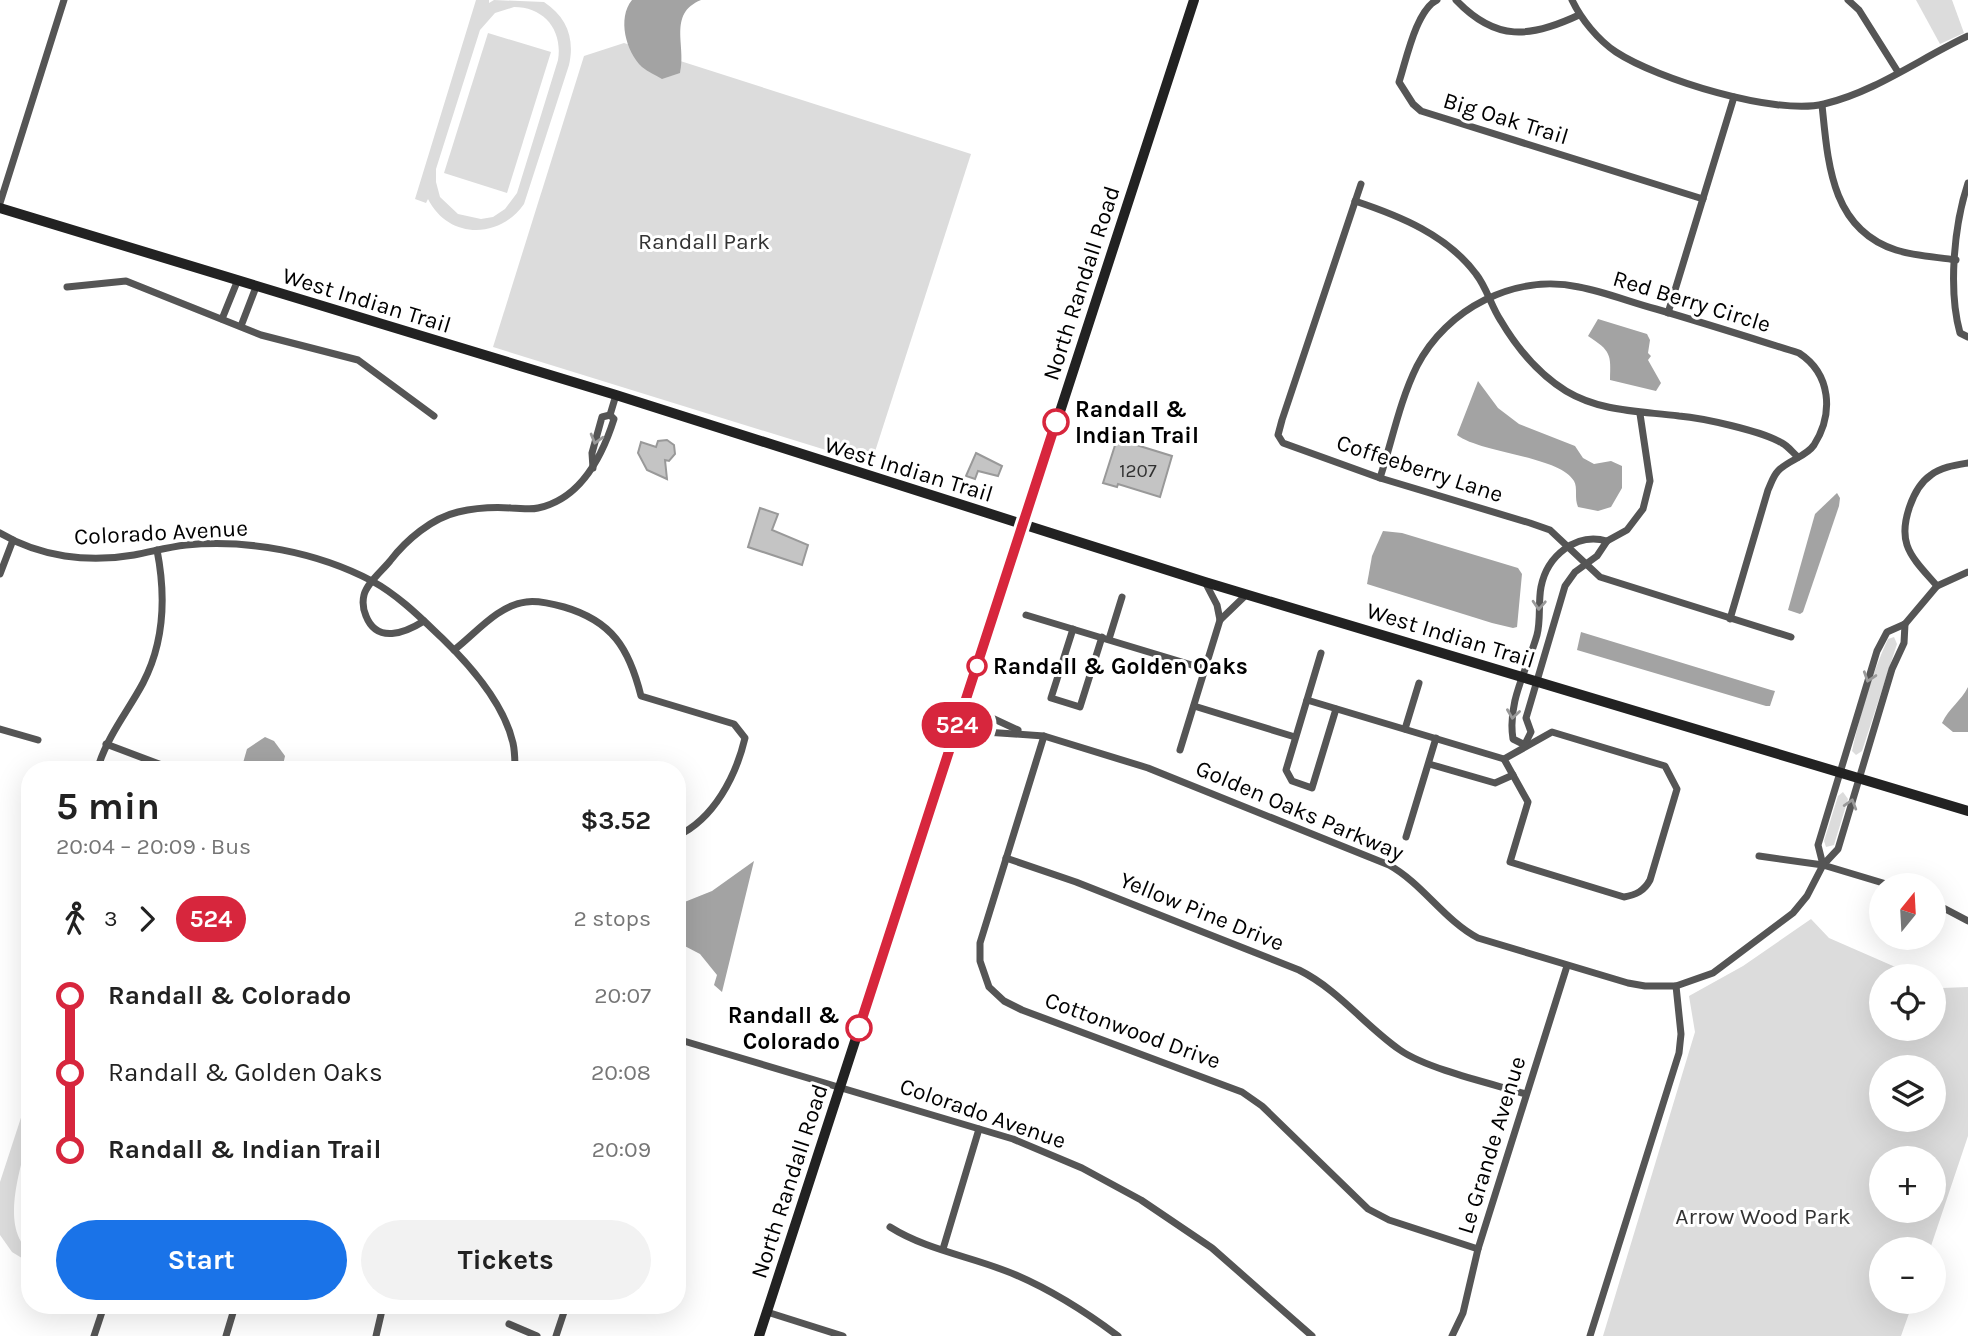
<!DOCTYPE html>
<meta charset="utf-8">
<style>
:root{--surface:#fff;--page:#f2f2f2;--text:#222;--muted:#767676;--accent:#1a73e8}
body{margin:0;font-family:Karla,sans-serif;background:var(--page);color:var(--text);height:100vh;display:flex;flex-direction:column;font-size:26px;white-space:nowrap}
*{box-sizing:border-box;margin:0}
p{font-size:23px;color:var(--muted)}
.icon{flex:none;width:38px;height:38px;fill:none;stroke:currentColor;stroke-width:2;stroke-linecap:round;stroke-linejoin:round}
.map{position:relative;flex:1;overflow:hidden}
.details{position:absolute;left:21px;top:761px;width:665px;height:553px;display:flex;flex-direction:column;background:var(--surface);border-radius:28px;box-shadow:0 7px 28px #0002}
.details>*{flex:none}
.badge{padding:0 14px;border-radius:23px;font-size:24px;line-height:46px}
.needle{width:46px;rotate:18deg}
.controls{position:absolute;left:1869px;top:873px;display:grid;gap:14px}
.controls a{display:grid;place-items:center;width:77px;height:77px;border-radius:50%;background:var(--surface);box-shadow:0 7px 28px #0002;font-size:35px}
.map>.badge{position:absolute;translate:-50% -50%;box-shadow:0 0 0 4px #fff}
.legs{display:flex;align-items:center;gap:10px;height:77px;padding:0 35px;font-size:23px}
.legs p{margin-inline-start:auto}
.overview{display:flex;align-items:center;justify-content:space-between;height:119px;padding:0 35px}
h1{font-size:38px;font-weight:700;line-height:52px}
.button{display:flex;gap:14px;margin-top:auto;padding:14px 35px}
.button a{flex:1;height:80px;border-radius:42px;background:var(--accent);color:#fff;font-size:28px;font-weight:700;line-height:80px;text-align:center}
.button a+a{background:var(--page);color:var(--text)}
ul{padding:0 35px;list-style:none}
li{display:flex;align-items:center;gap:24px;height:77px;font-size:26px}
li i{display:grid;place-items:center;width:10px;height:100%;margin:0 9px;background:currentColor}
li i::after{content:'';width:18px;height:18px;margin:-9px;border:5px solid;border-radius:50%;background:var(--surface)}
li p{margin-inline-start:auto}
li:first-child i{background:linear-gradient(#0000 50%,currentColor 0)}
li:last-child i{background:linear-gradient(currentColor 50%,#0000 0)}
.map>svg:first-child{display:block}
.green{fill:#dcdcdc;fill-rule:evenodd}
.water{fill:#a3a3a3}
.building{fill:#c4c4c4;stroke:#999;stroke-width:2}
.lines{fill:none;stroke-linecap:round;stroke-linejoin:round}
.minor{stroke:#555;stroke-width:7}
.secondary{stroke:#222;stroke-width:10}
.oneway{stroke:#999}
.line-1-casing{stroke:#fff;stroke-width:16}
.line-1{stroke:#d7263d;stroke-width:10}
.stop-1-dot{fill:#fff;stroke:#d7263d;stroke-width:3.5}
.labels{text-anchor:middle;stroke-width:6;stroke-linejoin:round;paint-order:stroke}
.number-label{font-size:19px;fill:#313131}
.street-label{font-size:23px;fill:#000;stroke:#fff}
.park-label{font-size:23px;fill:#333;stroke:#fff}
.stop-label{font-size:23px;font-weight:bold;fill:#000;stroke:#fff;text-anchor:start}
</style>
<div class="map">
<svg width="1968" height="1336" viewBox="0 0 1968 1336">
<rect width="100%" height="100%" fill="#fff"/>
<!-- green -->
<g class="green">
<path d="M476 0H489V3L494 0 544 2C567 17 575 39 569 65L524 204C499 240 448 239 428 199L426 203 415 199ZM514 7C544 7 563 30 558 60L517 193 505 209 493 217 481 219 458 214 440 197 436 182V169L480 30 495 13Z"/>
<path d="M1916 0H1952L1964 33 1940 44Z"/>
<path d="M488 33 551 52 507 193 444 173Z"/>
<path d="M624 43 971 154 871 464 493 347 584 56Z"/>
<path d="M1894 637 1897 644 1862 751 1856 755 1852 751C1860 714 1872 673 1888 639Z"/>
<path d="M1843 792 1848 799 1834 845 1826 847 1824 841 1838 796Z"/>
<path d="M1811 919 1829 938 1916 976H1881V1029H1934V984L1942 988 1968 987V1136L1930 1249 1881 1250V1302H1913L1901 1336H1603L1695 1032 1689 996 1743 966ZM1881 1068H1934V1120H1881ZM1881 1158H1934V1211H1881Z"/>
<path d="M30 1090C30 1104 32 1120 29 1134 20 1171 0 1227 30 1252V1263L12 1252 0 1235V1182Z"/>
</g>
<!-- water -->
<g class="water">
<path d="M632 0H701C667 14 687 46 680 73L662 79C656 75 648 72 642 67 626 52 617 18 632 0Z"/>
<path d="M1598 319 1647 334 1650 340 1648 353 1651 356 1648 360 1661 383 1656 391 1610 380C1611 354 1611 351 1588 336Z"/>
<path d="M1478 381 1498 408 1519 424 1575 446 1583 458 1594 464 1611 461 1622 466V488L1611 507 1598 511 1578 507C1574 498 1578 488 1574 481 1560 456 1480 453 1457 435Z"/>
<path d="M1837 493 1840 498 1839 506 1803 612 1800 614 1788 610 1815 514Z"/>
<path d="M1383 531 1402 533 1518 568 1522 574 1517 627 1513 628 1492 623 1367 584 1372 556Z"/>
<path d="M1581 632 1771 690 1775 691 1770 706H1766L1577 650Z"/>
<path d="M1968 687V732H1953L1942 723C1949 708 1961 701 1968 687Z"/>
<path d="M265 737 274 741 285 756 282 770H241L247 749Z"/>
<path d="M754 861 722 992 714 985 717 975 700 954 677 942V905L712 891Z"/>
</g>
<!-- building -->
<g class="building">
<path d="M1117 439 1172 456 1160 497 1118 484 1117 487 1103 483Z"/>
<path d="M667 440 674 445 675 454 669 461 665 460 667 479 647 470 638 453 641 442 656 447 658 441Z"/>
<path d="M976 453 1002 466 998 476 978 471 975 479 966 476Z"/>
<path d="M760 508 778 514 772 530 808 545 802 565 748 547Z"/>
</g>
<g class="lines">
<!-- minor -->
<g class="minor">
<path d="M1437 0C1416 10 1406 61 1399 82L1413 104 1421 111 1703 199"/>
<path d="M1456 0C1496 42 1530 38 1579 15"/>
<path d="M1572 0C1581 19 1598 40 1616 52 1657 79 1776 116 1824 104 1875 92 1921 58 1968 36"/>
<path d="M1848 0 1859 10 1898 72"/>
<path d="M1822 105C1828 163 1831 229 1896 250 1915 256 1937 257 1956 260"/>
<path d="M1968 183C1954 225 1948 290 1960 333L1968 337"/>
<path d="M1361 184 1282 420 1278 435 1283 443 1380 478 1530 523 1550 530 1600 577 1791 637"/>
<path d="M1355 201C1400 216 1447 235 1476 274 1487 288 1491 306 1501 321 1517 348 1539 374 1566 391 1601 412 1640 411 1679 416 1703 418 1762 431 1782 443 1788 446 1793 453 1798 457"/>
<path d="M0 203 64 0"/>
<path d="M67 287 126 281 261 335 358 360 434 416"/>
<path d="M1668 313 1734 97"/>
<path d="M222 319 237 282"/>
<path d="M241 326 256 287"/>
<path d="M593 468 592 453 602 417 610 415"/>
<path d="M1380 478C1392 441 1400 400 1417 366 1446 309 1515 273 1579 287 1605 292 1630 302 1656 309 1704 323 1751 338 1799 353 1831 374 1834 413 1814 445 1806 457 1788 460 1778 471 1773 476 1771 484 1768 490L1730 619"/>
<path d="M0 533C40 557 88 563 134 555 151 552 168 547 186 545 248 539 317 552 372 581 398 595 421 618 442 638 471 666 504 704 513 743 515 752 515 762 515 770"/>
<path d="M0 574 13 540"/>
<path d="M1205 582 1217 605 1220 620"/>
<path d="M1937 586C1927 574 1912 560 1907 545 1900 524 1913 487 1931 475 1941 467 1956 465 1968 463"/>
<path d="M1026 615 1205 669"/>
<path d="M424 621C405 633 377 644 366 616 363 609 362 603 364 595 367 583 382 571 390 561 406 540 432 518 458 512 475 508 495 507 511 508 520 508 530 510 538 508 581 499 602 457 614 419L610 415 616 395"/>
<path d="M1073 629 1051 698 1080 707 1102 637"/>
<path d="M1109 639 1122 597"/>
<path d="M454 650C475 634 498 605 526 602 538 600 553 604 564 607 612 621 629 648 641 696L734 724 745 738C736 776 714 819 677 836"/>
<path d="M1321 653 1286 770 1292 781 1312 788 1336 709"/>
<path d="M1307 700 1504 759"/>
<path d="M964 705 1018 730"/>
<path d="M1194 706 1295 737"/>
<path d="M0 729 38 740"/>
<path d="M1405 729 1419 683"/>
<path d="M956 730 1044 736 1148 768 1389 865C1423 884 1444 920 1478 938L1628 983 1645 986H1676L1713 973 1793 913 1807 896 1823 865 1838 849 1892 669 1904 643 1905 624"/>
<path d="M1552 732 1665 766 1677 789 1650 880C1644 891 1636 895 1624 897L1510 862 1528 802 1504 759Z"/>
<path d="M1044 736 980 943V961L989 987 1004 1001 1022 1010 1242 1092 1262 1106 1368 1209 1389 1220 1478 1249"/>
<path d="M106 744 175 770"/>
<path d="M1525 744 1531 732 1526 718 1565 586 1575 572 1597 556 1607 541 1627 530 1643 509 1650 481 1640 414"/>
<path d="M1525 745 1513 739C1507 702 1527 670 1537 635 1541 620 1538 603 1541 587 1547 556 1576 532 1607 541"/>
<path d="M1180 750 1220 620 1247 594"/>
<path d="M1429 764 1495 783 1513 775"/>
<path d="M121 770 99 764C109 734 128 711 143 683 165 641 166 596 157 550"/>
<path d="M1406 837 1436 738"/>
<path d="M1759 856 1823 865 1893 886"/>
<path d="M1006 858 1076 882 1299 970C1339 990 1364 1025 1400 1050 1427 1069 1493 1084 1526 1094"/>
<path d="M1823 865 1818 845 1877 651 1887 632 1905 624 1937 586 1968 572"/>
<path d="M1934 903 1968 921"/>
<path d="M677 1039 1013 1139 1082 1168 1141 1200 1212 1248 1312 1336"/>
<path d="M890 1227C928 1251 975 1257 1016 1275 1053 1291 1086 1312 1118 1336"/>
<path d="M943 1249 979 1129"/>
<path d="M767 1312 843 1336"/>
<path d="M509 1324 537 1336"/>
<path d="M94 1336 104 1306"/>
<path d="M226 1336 235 1306"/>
<path d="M376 1336 383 1306"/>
<path d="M556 1336 566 1306"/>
<path d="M1452 1336 1463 1313 1478 1249 1567 966"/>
<path d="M1590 1336 1679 1053 1681 1034 1676 986"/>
</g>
<!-- secondary -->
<g class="secondary">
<path d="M0 208 616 395 1205 582 1968 811"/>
<path d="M759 1336 1194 0"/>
</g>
</g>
<!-- one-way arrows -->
<defs><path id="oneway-chevron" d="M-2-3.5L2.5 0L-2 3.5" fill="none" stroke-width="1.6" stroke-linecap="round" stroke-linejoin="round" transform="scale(1.75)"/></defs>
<g class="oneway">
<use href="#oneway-chevron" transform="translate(596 439) rotate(106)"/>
<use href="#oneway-chevron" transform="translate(1539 605) rotate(93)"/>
<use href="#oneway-chevron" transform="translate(1869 677) rotate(108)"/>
<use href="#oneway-chevron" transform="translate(1513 714) rotate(98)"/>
<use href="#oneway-chevron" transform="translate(1851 804) rotate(-73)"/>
</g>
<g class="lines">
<defs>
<path id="line-1" d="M859 1028 1056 422"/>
</defs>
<!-- line-1 casing -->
<use href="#line-1" class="line-1-casing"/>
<!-- line-1 -->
<use href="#line-1" class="line-1"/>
</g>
<!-- markers -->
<g class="stop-1-dot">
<circle cx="1056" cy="422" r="12"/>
<circle cx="977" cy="666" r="9"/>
<circle cx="859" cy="1028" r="12"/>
</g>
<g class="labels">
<!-- number labels -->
<g class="number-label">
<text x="1138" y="477">1207</text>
</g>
<!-- street labels -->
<g class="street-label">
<text transform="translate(1506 118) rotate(17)" y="8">Big Oak Trail</text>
<text transform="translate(1081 283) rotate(-72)" y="8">North Randall Road</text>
<text transform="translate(367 300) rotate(17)" y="8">West Indian Trail</text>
<text transform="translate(1692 301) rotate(17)" y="8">Red Berry Circle</text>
<text transform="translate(1420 468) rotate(18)" y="8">Coffeeberry Lane</text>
<text transform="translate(909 469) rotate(17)" y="8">West Indian Trail</text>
<text transform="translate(161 532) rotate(-3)" y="8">Colorado Avenue</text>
<text transform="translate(1451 635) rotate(17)" y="8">West Indian Trail</text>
<text transform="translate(1300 810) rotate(23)" y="8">Golden Oaks Parkway</text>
<text transform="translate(1202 911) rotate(22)" y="8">Yellow Pine Drive</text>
<text transform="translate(1133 1030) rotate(20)" y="8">Cottonwood Drive</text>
<text transform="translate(983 1113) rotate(19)" y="8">Colorado Avenue</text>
<text transform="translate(1491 1145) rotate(-73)" y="8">Le Grande Avenue</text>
<text transform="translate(789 1181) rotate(-72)" y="8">North Randall Road</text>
</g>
<!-- park labels -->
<g class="park-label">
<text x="704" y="249">Randall Park</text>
<text x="1763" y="1224">Arrow Wood Park</text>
</g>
<!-- stop labels -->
<g class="stop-label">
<text x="1075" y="417">Randall &amp;<tspan x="1075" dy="26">Indian Trail</tspan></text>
<text x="993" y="674">Randall &amp; Golden Oaks</text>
<text x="840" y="1023" text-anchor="end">Randall &amp;<tspan x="840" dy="26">Colorado</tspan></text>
</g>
</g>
</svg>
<div class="controls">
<a><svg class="needle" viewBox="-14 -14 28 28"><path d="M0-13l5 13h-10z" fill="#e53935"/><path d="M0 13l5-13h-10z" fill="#767676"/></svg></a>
<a><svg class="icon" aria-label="locate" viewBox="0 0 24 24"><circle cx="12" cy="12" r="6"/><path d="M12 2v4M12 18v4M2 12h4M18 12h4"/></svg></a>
<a><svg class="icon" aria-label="layers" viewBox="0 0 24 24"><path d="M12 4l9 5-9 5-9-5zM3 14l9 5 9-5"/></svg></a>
<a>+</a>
<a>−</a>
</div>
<b class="badge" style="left:957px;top:725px;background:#d7263d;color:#fff">524</b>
<section class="details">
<div class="overview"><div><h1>5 min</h1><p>20:04 – 20:09 · Bus</p></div><b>$3.52</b></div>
<div class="legs"><svg class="icon" aria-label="walk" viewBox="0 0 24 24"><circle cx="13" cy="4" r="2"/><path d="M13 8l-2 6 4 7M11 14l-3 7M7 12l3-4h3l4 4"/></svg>3<svg class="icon" aria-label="forward" viewBox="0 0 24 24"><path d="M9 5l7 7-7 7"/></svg><b class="badge" style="background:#d7263d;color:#fff">524</b><p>2 stops</p></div>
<ul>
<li><i style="color:#d7263d"></i><b>Randall &amp; Colorado</b><p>20:07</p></li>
<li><i style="color:#d7263d"></i><span>Randall &amp; Golden Oaks</span><p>20:08</p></li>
<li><i style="color:#d7263d"></i><b>Randall &amp; Indian Trail</b><p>20:09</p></li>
</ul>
<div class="button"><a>Start</a><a>Tickets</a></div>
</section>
</div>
